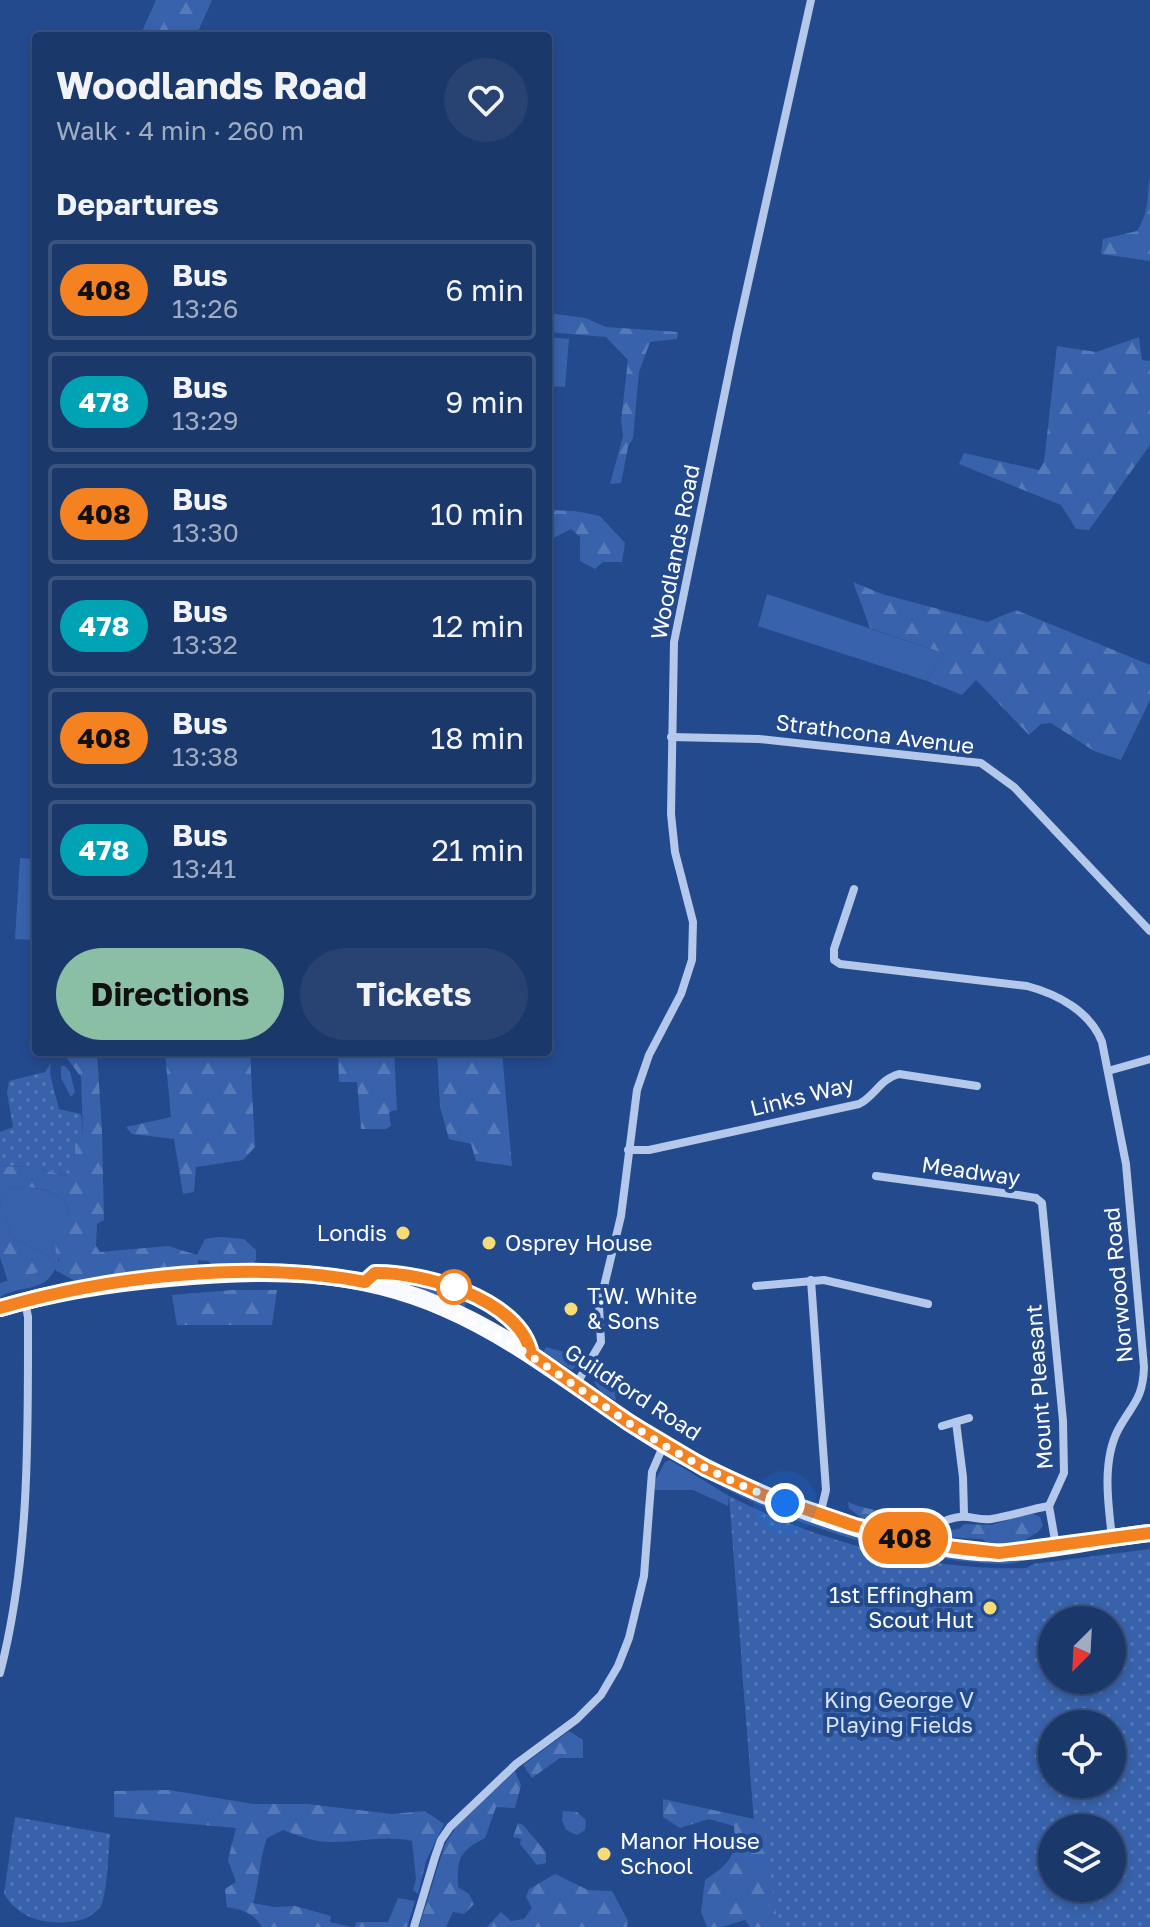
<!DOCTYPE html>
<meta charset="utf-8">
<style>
:root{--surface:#1b386a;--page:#284372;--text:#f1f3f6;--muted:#a0acc1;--line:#39527e;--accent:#8abfa5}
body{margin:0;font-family:"Golos Text",sans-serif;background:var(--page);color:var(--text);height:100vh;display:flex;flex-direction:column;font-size:30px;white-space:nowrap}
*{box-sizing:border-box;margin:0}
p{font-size:26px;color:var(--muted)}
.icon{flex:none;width:44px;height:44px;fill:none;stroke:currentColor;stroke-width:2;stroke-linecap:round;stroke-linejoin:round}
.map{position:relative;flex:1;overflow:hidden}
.panel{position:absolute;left:32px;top:32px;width:520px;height:1024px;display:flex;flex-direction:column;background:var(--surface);border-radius:8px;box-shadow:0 4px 12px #0003,0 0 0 2px var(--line)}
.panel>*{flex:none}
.badge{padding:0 16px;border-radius:26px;font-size:28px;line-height:52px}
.needle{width:52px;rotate:204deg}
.controls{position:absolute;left:1038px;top:1606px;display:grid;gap:16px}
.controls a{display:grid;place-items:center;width:88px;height:88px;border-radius:50%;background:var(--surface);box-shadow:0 4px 12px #0003,0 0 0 2px var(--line);font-size:40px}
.you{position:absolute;width:40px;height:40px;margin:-20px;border:6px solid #fff;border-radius:50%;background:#1a73e8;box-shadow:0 0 0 12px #1a73e833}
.map>.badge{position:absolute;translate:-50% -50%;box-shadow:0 0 0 4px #fff}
h2{padding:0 24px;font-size:30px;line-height:72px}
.round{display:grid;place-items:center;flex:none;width:84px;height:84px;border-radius:42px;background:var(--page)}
.headline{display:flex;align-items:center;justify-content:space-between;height:136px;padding:0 24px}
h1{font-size:38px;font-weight:700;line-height:60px}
.primary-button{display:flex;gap:16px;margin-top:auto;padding:16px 24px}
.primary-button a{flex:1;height:92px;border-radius:48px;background:var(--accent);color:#111;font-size:32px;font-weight:700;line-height:92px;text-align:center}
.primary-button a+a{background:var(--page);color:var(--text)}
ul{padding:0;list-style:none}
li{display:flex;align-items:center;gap:24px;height:100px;margin:0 16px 12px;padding:0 8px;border:4px solid var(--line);border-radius:8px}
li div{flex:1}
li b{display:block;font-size:30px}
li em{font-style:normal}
li .badge{min-width:88px;font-weight:700;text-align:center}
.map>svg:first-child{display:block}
.grass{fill:#3862ab}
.forest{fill:url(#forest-firs);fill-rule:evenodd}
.park{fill:url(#park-dots);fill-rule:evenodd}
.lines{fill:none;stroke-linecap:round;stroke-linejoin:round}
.minor{stroke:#b3c8eb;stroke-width:8}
.primary{stroke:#f8faff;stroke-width:18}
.line-casing{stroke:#fff;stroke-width:18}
.line{stroke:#f58220;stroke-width:12}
.walk{stroke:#fff;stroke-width:8;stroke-dasharray:0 14.4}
.poi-dot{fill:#f6db77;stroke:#244a8e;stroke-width:3}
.stop-dot{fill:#fff;stroke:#f58220;stroke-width:4}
.labels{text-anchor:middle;stroke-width:8;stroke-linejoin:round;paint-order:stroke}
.street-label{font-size:22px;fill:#fff;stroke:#244a8e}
.poi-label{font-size:22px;fill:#fff;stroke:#244a8e;text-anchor:start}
.park-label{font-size:22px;fill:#d8e4f8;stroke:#244a8e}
</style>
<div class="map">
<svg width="1150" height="1927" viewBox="0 0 1150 1927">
<defs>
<pattern id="forest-firs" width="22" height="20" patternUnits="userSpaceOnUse" patternTransform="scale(2)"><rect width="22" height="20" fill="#3862ab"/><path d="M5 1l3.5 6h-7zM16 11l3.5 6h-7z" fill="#567ab8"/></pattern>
<pattern id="park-dots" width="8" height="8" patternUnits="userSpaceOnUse" patternTransform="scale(2)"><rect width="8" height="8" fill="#3862ab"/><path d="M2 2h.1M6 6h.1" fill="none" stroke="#567ab8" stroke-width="1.8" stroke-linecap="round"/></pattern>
</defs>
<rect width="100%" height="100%" fill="#244a8e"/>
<!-- grass -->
<g class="grass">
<path d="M548 337 569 339 565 387 548 386Z"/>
<path d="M767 594 943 653 927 681 773 631 758 626Z"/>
<path d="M20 858 36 859V940L15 939Z"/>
<path d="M61 1066H65L70 1072 75 1092 71 1097 61 1078Z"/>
<path d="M28 1187C46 1190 59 1192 69 1208L66 1222 59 1233 58 1264 40 1251 12 1237 0 1201 7 1189Z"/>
<path d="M57 1265C45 1295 23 1283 0 1297V1283Z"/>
<path d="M546 1347 579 1356 580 1363 572 1370 543 1353Z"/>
<path d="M598 1366 612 1369 616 1401 600 1391 594 1382Z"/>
<path d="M673 1459 770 1504 1019 1559V1562C1005 1566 987 1563 971 1562 870 1553 759 1513 673 1459Z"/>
<path d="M670 1460 729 1496 728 1506 693 1490H655V1481L665 1462Z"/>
</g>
<!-- forest -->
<g class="forest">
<path d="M156 0H212L196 36H140Z"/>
<path d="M1150 176V261L1101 254 1103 239 1137 231C1150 210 1146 200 1150 176Z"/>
<path d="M548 313 585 318 606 327 678 332 677 339 650 342 639 372 633 438 628 447 621 483 610 484 623 436 621 421 628 360 606 337 548 332Z"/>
<path d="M1139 337 1142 360 1150 361V445L1089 530 1076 529 1061 505 959 464 964 453 1039 470 1044 462 1057 346 1096 352Z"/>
<path d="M548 510 575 511 600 516 625 543 622 562H603L595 569 580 561V537L571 529 548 541Z"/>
<path d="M853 582 882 594 987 622 1016 610 1150 665V700L1121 760 1094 751 1051 723 1041 724 1029 735 976 680 962 695 927 681 943 653 870 628Z"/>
<path d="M66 1052H97L102 1130 104 1220 97 1224 96 1246 100 1252 168 1246 197 1255 205 1239 219 1237 244 1239 256 1250V1260L252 1265 215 1267 208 1261 198 1260V1268L75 1281 55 1270 56 1266 8 1282 0 1257V1166L33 1167 67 1176 74 1168 75 1142 83 1136 81 1077 66 1057ZM29 1187C47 1190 59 1192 69 1208 66 1226 48 1243 59 1259L58 1264 40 1251 12 1237 0 1201 7 1189Z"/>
<path d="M165 1052H250L255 1147 243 1160 196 1167 194 1192 183 1194 174 1139 132 1134 126 1127 171 1117Z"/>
<path d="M359 1052H394L397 1110 389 1112 391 1126 386 1129H361L357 1082H339L338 1055Z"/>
<path d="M437 1052H502L512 1166 476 1161 471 1144 449 1139 440 1107Z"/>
<path d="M418 1281 469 1300 463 1309 416 1288Z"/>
<path d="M233 1290H277L272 1325H177L172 1295Z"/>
<path d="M848 1502C866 1511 918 1518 938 1514L939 1520 952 1530 959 1529 964 1524 991 1525 1031 1513 1040 1517 1043 1526 1038 1532 1018 1544H989L982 1539 942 1537 865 1521 849 1508Z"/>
<path d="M741 1656 807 1927H750L745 1920 722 1927H707L701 1912 705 1880C730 1863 737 1857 734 1826L709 1819 680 1828 663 1817V1799L754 1819Z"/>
<path d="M569 1731 583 1740V1758H560L532 1778 523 1765Z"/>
<path d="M515 1771 521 1785 515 1808 496 1807 485 1838C459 1851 457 1859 458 1887L469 1894 474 1904 464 1914 453 1912 446 1927H419L445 1844 456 1827Z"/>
<path d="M169 1790 253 1804H308L392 1814 425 1811 444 1824 426 1861 418 1894 413 1890 416 1879 412 1841C386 1835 360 1842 334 1842 316 1843 300 1836 283 1830L267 1838C259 1860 260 1881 253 1903L275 1907 295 1906 331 1916 330 1922 351 1927H262C254 1913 243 1910 227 1907L225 1889 236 1882 228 1860 236 1828 114 1817V1791Z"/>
<path d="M563 1811 577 1812 586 1820 585 1830 577 1835 566 1830 562 1820Z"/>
<path d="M518 1823 523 1825 546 1852V1863L537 1865 520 1844 521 1839 513 1837Z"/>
<path d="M555 1874 588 1890 612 1891 628 1921 627 1927H487L501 1912 511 1921 524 1919 532 1908 526 1897 529 1889Z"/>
<path d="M398 1898 415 1901 407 1927H355L356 1922H388Z"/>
</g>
<!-- park -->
<g class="park">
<path d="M51 1063 50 1074 59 1109 81 1114 83 1136 75 1142 74 1168 68 1176 33 1167 0 1166V1132L13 1127 7 1093 9 1081 45 1072Z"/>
<path d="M729 1496C816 1541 928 1572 1027 1568L1033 1564 1150 1549V1927H778L764 1828 754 1820ZM1112 1620V1680H1052V1620ZM1052 1724H1112V1784H1052ZM1052 1828H1112V1888H1052Z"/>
<path d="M15 1817 110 1834C108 1854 108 1884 102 1903 100 1910 91 1916 84 1919 54 1927 21 1922 4 1894Z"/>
</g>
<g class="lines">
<!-- minor -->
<g class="minor">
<path d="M671 737 759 739 981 763 1014 787 1150 931"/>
<path d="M854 889 834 949V960L840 964 1027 986C1057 994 1090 1011 1102 1042L1126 1164 1144 1367C1143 1400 1132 1404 1118 1430 1102 1461 1108 1504 1112 1537"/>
<path d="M1108 1071 1150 1059"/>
<path d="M628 1150H649L859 1104C875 1096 880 1079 899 1074L977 1086"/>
<path d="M876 1176 1018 1195 1036 1198 1042 1203 1063 1421 1064 1473 1049 1506 1056 1546"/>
<path d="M811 1280 826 1490 820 1515"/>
<path d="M756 1286 824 1280 928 1304"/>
<path d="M576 1385 601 1342 599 1307 621 1216 637 1090 649 1055 681 994 692 960 693 922 675 852 671 814 674 642 737 333 811 0"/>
<path d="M956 1422 963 1477 964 1514"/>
<path d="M942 1426 969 1418"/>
<path d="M947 1520C970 1512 972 1521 991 1519 1011 1516 1030 1509 1049 1506"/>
<path d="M0 1673C30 1557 28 1436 28 1317L25 1301"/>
<path d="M414 1927 435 1857 441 1840 450 1827 516 1764 577 1719 601 1695 618 1666 629 1638 644 1576 652 1472 664 1444"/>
</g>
<!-- primary -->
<path class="primary" d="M0 1308C55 1292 112 1283 169 1278 265 1269 354 1268 445 1308 512 1337 567 1381 627 1421 721 1485 854 1538 968 1551 1028 1558 1090 1539 1150 1533"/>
</g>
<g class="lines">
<defs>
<path id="line" d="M0 1308C110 1276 253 1260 365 1282L375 1273C423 1272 520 1299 531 1354L628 1422 705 1468 764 1495 855 1526 939 1546 999 1553 1150 1533"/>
</defs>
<!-- line casing -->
<use href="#line" class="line-casing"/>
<!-- line -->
<use href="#line" class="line"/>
<!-- walk -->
<path class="walk" d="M454 1287 442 1307C510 1338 565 1379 626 1421 674 1454 729 1482 785 1503"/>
</g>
<!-- markers -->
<g class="poi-dot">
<circle cx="403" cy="1233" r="8"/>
<circle cx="489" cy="1243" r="8"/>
<circle cx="571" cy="1309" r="8"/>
<circle cx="990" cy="1608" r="8"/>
<circle cx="604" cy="1854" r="8"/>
</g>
<circle class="stop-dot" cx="454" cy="1287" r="16"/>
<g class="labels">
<!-- street labels -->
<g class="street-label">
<text transform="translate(675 552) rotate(-79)" y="8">Woodlands Road</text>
<text transform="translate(875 734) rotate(7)" y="8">Strathcona Avenue</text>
<text transform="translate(802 1096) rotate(-14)" y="8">Links Way</text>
<text transform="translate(971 1171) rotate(8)" y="8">Meadway</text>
<text transform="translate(1118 1285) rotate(-95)" y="8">Norwood Road</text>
<text transform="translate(1039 1387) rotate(-94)" y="8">Mount Pleasant</text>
<text transform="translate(633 1392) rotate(33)" y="8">Guildford Road</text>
</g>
<!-- poi labels -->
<g class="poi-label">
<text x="387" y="1241" text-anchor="end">Londis</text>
<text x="505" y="1251">Osprey House</text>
<text x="587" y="1304">T.W. White<tspan x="587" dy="25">&amp; Sons</tspan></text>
<text x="974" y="1603" text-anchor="end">1st Effingham<tspan x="974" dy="25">Scout Hut</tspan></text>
<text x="620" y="1849">Manor House<tspan x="620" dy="25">School</tspan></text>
</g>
<!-- park labels -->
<g class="park-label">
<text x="899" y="1708">King George V<tspan x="899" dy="25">Playing Fields</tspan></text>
</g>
</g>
</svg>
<div class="controls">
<a><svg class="needle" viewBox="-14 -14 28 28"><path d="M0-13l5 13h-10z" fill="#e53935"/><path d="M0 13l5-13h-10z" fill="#a0acc1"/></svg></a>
<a><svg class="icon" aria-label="locate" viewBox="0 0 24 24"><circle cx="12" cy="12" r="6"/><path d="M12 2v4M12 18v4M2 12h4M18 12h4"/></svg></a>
<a><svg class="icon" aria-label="layers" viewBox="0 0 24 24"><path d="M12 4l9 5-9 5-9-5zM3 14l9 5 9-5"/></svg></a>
</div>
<div class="you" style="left:785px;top:1503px"></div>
<b class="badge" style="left:905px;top:1538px;background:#f58220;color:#111">408</b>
<section class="panel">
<div class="headline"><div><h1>Woodlands Road</h1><p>Walk · 4 min · 260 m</p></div><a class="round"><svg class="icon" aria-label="heart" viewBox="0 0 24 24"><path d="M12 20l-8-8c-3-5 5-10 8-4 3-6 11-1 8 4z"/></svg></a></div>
<h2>Departures</h2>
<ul>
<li><span class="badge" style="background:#f58220;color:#111">408</span><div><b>Bus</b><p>13:26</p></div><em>6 min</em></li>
<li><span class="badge" style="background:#00a3b4;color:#fff">478</span><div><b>Bus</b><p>13:29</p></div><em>9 min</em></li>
<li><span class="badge" style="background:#f58220;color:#111">408</span><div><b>Bus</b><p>13:30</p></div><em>10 min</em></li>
<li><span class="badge" style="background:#00a3b4;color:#fff">478</span><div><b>Bus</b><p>13:32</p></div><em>12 min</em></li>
<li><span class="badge" style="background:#f58220;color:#111">408</span><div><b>Bus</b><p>13:38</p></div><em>18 min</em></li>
<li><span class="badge" style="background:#00a3b4;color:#fff">478</span><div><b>Bus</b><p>13:41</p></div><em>21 min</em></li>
</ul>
<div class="primary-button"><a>Directions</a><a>Tickets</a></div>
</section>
</div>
